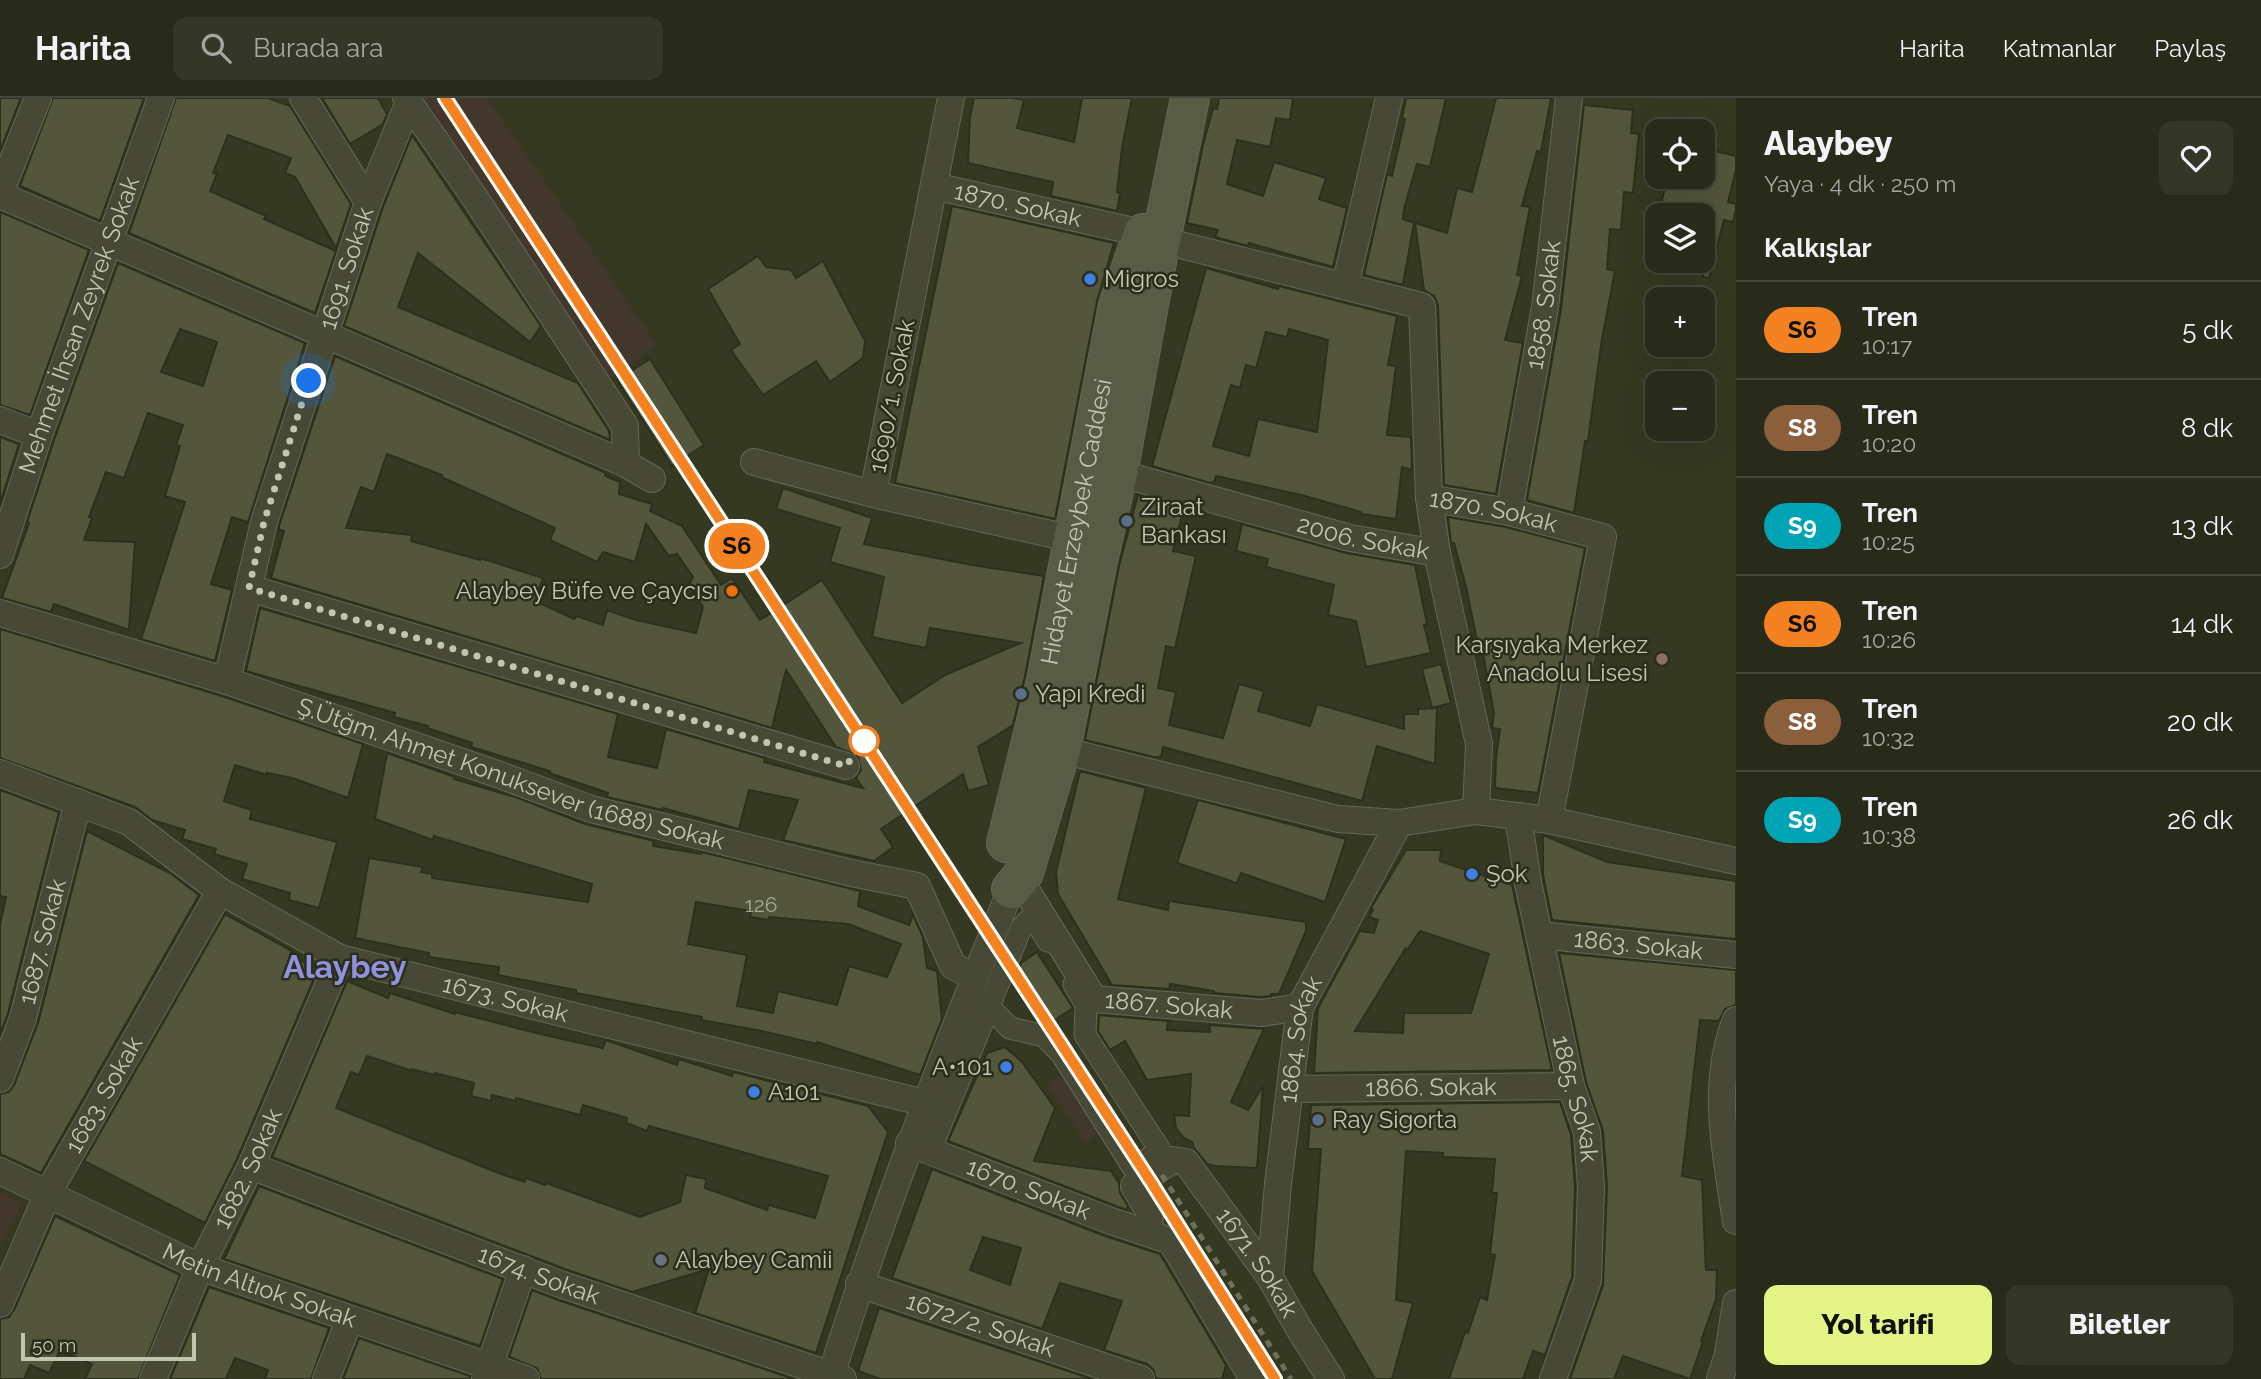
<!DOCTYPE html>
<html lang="tr">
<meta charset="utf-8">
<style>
:root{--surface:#282b1a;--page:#343727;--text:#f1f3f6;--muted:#a5a7a2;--line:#444739;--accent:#e4f487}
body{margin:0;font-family:Raleway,sans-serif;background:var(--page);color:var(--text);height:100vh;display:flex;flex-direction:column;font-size:26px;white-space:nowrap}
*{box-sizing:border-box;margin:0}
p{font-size:23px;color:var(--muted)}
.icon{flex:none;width:38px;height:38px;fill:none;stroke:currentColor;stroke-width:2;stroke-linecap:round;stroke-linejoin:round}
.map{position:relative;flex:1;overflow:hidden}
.drawer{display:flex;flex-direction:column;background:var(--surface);width:525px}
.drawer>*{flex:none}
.badge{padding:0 14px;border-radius:23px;font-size:24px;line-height:46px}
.controls{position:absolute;left:1645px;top:21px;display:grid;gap:14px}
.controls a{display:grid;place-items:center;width:70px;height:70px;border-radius:14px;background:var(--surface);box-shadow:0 7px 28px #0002,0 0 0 2px var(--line);font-size:35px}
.scale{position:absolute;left:21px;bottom:18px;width:175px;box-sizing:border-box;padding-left:7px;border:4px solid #c2c5b0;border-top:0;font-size:19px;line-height:24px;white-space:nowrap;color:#c2c5b0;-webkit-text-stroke:5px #2b2e1b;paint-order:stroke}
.you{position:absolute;width:35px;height:35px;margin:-18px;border:5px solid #fff;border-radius:50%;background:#1a73e8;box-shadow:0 0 0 10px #1a73e833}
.map>.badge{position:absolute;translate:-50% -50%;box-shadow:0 0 0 4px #fff}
h2{padding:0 28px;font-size:26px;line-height:63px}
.round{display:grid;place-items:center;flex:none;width:74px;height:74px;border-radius:14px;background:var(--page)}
.head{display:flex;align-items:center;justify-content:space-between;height:119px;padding:0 28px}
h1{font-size:33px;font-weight:800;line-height:52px}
.action{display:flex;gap:14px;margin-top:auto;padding:14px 28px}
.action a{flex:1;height:80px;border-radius:14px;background:var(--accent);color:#111;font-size:28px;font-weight:800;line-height:80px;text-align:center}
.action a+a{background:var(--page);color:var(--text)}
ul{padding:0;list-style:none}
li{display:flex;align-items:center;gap:21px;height:98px;padding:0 28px;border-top:2px solid var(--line)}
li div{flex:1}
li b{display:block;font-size:26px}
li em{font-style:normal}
li .badge{min-width:77px;font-weight:700;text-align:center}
header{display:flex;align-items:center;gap:42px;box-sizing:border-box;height:98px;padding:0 35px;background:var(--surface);border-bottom:2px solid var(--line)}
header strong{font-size:33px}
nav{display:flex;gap:38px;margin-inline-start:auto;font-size:24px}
.search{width:490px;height:63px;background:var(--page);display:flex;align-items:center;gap:18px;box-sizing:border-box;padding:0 24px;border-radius:14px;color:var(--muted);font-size:26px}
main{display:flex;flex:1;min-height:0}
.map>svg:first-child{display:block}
.green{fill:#43372c}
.building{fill:#53563b;stroke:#2d301d;stroke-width:2;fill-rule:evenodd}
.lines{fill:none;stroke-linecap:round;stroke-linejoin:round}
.pedestrian-casing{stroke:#646753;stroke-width:23}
.minor-casing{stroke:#646753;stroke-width:28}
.secondary-casing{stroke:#646753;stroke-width:40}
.pedestrian{stroke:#474936;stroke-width:21}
.minor{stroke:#474936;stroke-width:26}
.secondary{stroke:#585c44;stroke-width:38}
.rail{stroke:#6d7058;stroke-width:5;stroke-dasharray:7 7;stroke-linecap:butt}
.line-casing{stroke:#fff;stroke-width:16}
.line{stroke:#f58220;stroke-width:10}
.walk{stroke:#c2c5b0;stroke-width:7;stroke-dasharray:0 12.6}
.shop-dot{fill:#3f7fe0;stroke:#2b2e1b;stroke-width:2.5}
.service-dot{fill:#5c6f8a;stroke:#2b2e1b;stroke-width:2.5}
.food-dot{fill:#e8710a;stroke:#2b2e1b;stroke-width:2.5}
.education-dot{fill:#8d6e63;stroke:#2b2e1b;stroke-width:2.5}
.stop-dot{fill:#fff;stroke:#f58220;stroke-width:3.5}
.worship-dot{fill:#6b7280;stroke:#2b2e1b;stroke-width:2.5}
.labels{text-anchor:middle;stroke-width:5;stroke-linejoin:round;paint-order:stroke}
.number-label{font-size:21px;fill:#a6a993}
.street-label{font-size:24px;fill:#c2c5b0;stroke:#2b2e1b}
.poi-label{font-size:24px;fill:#c2c5b0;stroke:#2b2e1b;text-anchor:start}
.district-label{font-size:32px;font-weight:bold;fill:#9092de;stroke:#2b2e1b}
</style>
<header>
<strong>Harita</strong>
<div class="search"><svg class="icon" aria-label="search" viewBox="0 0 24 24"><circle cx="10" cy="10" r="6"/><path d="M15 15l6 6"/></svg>Burada ara</div>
<nav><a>Harita</a><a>Katmanlar</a><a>Paylaş</a></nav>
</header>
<main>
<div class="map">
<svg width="1736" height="1281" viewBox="0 0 1736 1281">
<rect width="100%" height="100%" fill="#363922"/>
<!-- green -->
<g class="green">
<path d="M423 0H487L656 246 605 285Z"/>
<path d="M1064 975 1104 1028 1086 1045 1047 986Z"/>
<path d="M0 1094 22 1106 0 1149Z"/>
</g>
<!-- building -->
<g class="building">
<path d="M0 0H21L0 53Z"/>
<path d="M53 0H144L100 123 20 88Z"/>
<path d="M176 0H268L290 8 351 106 336 150 295 79 285 75 291 60 228 37 213 75 217 76 210 93 266 118 264 121 336 153 315 215 129 135Z"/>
<path d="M322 0H378L387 16 383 26 350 46Z"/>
<path d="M974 0H1013L1024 2 1017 30 1074 44 1082 0H1132L1122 50 1117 94 1120 95 1117 113 1051 98 1053 84 968 65 970 19Z"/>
<path d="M1219 0H1293L1290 22 1276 20 1270 49 1237 42 1227 86 1263 98 1274 64 1326 80 1319 101 1347 110 1333 169 1249 145 1248 148 1215 139 1218 132 1187 125 1203 47 1213 10 1217 11Z"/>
<path d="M1406 0H1446L1430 69 1417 66 1404 111 1403 121 1414 125 1403 187 1364 177 1387 76 1392 78 1405 21 1402 20Z"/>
<path d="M1496 0H1551L1541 54 1537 53 1522 108 1530 109 1517 177 1522 178 1505 242 1523 245 1496 396 1444 387 1438 207 1434 198 1424 192 1415 125 1447 135 1457 90 1472 94Z"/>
<path d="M1584 7 1633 12 1631 35 1639 36 1633 95 1624 94 1621 132 1610 131 1607 171 1615 173 1602 241 1588 343H1585L1574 415 1527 402 1561 211Z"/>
<path d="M412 37 541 228 530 244 418 155 398 209 578 285 609 333 610 342 344 228 383 109Z"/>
<path d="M1703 50 1736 58V72L1728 104 1736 106V111L1733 124 1724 122 1709 180 1703 179V117H1658L1668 79H1703Z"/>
<path d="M952 108 1114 145 1097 203 1055 421 895 385Z"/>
<path d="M0 114 89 152 30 317 0 307Z"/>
<path d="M758 158 766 169 791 172 796 180 823 163 865 243 863 260 830 284 816 263 763 297 731 252 740 246 708 191Z"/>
<path d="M118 165 305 245 249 421 247 424 232 419 211 486 232 492 215 563 141 541 185 404 165 398 180 348 176 347 183 327 148 315 124 380 106 374 89 419 92 420 84 442 135 444 129 532 54 506 51 514 2 500 29 425 27 424 54 342ZM180 231 217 244 203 288 161 274Z"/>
<path d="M1206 170 1278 191 1279 188 1397 218 1388 267 1396 268 1387 337 1411 339 1412 372 1402 369 1396 421 1361 416V414L1305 398 1216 378 1214 384 1210 385 1152 368ZM1289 231 1328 242 1317 334 1258 321 1249 358 1213 348 1231 287 1240 290 1246 267 1256 270 1266 234 1287 239Z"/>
<path d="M335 258 606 375 605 378 620 384 619 396 652 406 650 413 682 428 721 487 732 480 760 522 822 482 902 605 945 577 1021 545 930 530 926 550 872 539 884 479 830 464 840 430 776 411 783 390 872 420 864 446 972 467 1044 478 1025 578 1013 627 978 649 989 687 968 693 963 676 881 731 893 749 874 763 783 742 798 702 749 692 739 731 663 710V712L607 699 608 695 549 675 550 673 471 649 472 645 427 630 428 628 394 619 395 615 246 573 260 510 618 616 608 659 657 670 666 631 765 660 764 664 863 690 856 680 861 672 858 658 836 649 786 572 772 630 271 480 284 433 279 431V428ZM387 356 442 377 441 379 555 430 550 442 597 464 603 454 635 464 646 426 669 458 677 456 693 479 689 486 703 509 696 535 636 522 607 512 603 527 577 518 574 521 535 503 543 480 480 460V462L411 443 412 437 346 430 361 389 374 394Z"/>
<path d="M650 261 704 347 672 368 617 282Z"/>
<path d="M0 339 19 346 0 406Z"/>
<path d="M1138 397 1184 410 1173 453 1196 458 1175 550 1166 548 1158 590 1176 594 1169 627 1223 640 1239 586 1264 593 1258 613 1310 628 1317 606 1404 631V616H1418V611L1437 610 1435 666 1377 648 1362 703 1163 649 1161 659H1154L1085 642 1119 468Z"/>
<path d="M1448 419 1506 429 1585 450 1538 695 1495 690 1496 659 1500 631 1492 630 1494 615 1483 556 1480 557 1466 489 1454 445H1451Z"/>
<path d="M1242 426 1346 455 1415 467 1427 526 1424 527 1431 555 1366 569 1356 523 1328 517 1334 487 1266 469 1268 461 1236 453Z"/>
<path d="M0 531 222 598 363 646 348 700 292 680 267 675V677L235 667 224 703 252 712 250 721 337 744 319 810 289 802 290 795 242 781 247 766 214 756 216 751 182 741 185 732 152 722 135 709 0 660Z"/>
<path d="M1441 566 1451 605 1432 610 1422 571Z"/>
<path d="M387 655 455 679 454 681 518 700 585 726 654 743 653 748 701 756 702 754 860 793 858 808 909 827 913 817 923 839 927 870 937 873 942 921 920 977 817 944V946L762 933 701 922 702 919 576 895V892L498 877 499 869 429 859V855L355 840 369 760 423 769 421 774 432 776V780L588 804 592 786 434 738 433 742 375 721ZM696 804 751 813 750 819 768 822 769 819 848 826 901 846 887 879 849 868 837 907 778 893 773 915 737 908 747 857 688 846Z"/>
<path d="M1080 673 1146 690 1118 801 1168 812 1169 803 1306 824V833L1279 896H1271V898L1261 899 1214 895V893L1170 886 1169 891 1112 887 1058 796 1056 774Z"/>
<path d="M0 692 59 714 8 915 0 936V827L6 799 0 798Z"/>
<path d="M1198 702 1346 741 1325 804 1241 775 1237 785 1177 765Z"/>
<path d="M87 733 170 775 199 797 41 1075 0 1056V996L9 994 14 987 38 925Z"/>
<path d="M1543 737 1607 764 1736 783V841L1552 822 1543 777Z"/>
<path d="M1406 752H1441L1440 763 1512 787 1552 972 1314 975 1318 910 1360 833 1374 835 1378 822 1369 819 1373 812 1371 810ZM1420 833 1489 856 1471 915H1404L1403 935 1355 933 1405 851V855Z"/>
<path d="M225 816 292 853 290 857 318 871 237 1061 205 1125 84 1063Z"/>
<path d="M1037 854 1073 910 1049 926 1037 923 1012 886 1021 865Z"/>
<path d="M1559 855 1736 872V907L1725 911 1719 923 1700 922 1682 1078 1702 1082 1706 1172H1717L1716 1201 1701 1243 1703 1244 1690 1281 1623 1258 1614 1281H1570L1603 1187 1607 1088 1603 1033 1586 984Z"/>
<path d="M347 883 388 900 390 895 455 916V914L536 935 603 950 606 942 677 967 679 961 732 978 733 974 868 1008 888 1034 816 1255 695 1215 709 1171 632 1194 565 1171 272 1059ZM367 958 412 973V971L434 977 435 975 474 985 471 998 491 1003 492 997 516 1003V1000L580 1017 583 1007 627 1020 626 1025 647 1033 649 1028 828 1078 815 1120 769 1107 767 1112 705 1090 706 1081 686 1077 680 1104 640 1119 546 1085 545 1087 526 1080 525 1084 501 1076 336 1010 351 974 359 977Z"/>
<path d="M1099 917 1168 923 1167 932 1210 934V927L1264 931 1231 1004 1248 1012 1263 988 1257 1070 1215 1068 1207 1066 1194 1050 1192 1044 1184 1040 1176 1030 1174 1017 1189 1018 1191 976 1147 982 1125 943 1110 952 1098 933Z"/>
<path d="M1005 949 1022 964 1055 1010 1034 1063 1111 1073 1119 1085 1120 1095 1128 1108 1126 1112 948 1043 987 955Z"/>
<path d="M1560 1004 1571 1037 1575 1089 1572 1179 1545 1257 1533 1253 1523 1281H1449L1465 1234 1468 1235 1480 1199 1487 1202 1495 1157 1490 1156 1497 1095H1492L1495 1061 1443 1059V1055L1406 1053 1396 1202 1413 1205 1392 1281H1375L1312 1173 1321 1051H1308L1311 1007Z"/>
<path d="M932 1071 1105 1138 1160 1156 1226 1267 1222 1281H1156L1153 1271 1147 1266 1104 1252 1122 1203 1060 1185 1042 1231 892 1180ZM983 1139 1021 1150 1010 1187 970 1172Z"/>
<path d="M259 1088 503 1181 480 1248 224 1161Z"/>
<path d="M55 1118 180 1177 138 1281H85L92 1266 60 1252 49 1275 30 1267 24 1281H0V1221L9 1219 14 1212Z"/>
<path d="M209 1189 329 1230 311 1281H265L268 1272 235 1260 226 1281H170Z"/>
<path d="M532 1192 555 1201 794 1281H541L537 1270 509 1259Z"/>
<path d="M879 1210 1092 1281H880L858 1273Z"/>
<path d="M359 1240 470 1278V1281H343Z"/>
</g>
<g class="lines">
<defs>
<g id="pedestrian">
<path d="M988 908 1010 930 1044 938 1061 955 1134 1071 1160 1052 1085 937 1086 907 1074 886"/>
<path d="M930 1053 1021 830 1029 822 1039 829 1048 843"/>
</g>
<g id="minor">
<path d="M303 0 368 104"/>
<path d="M406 0 475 100 625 328 626 366"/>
<path d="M951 0 873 396 1073 441"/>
<path id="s1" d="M934 88 1142 135"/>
<path d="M0 95 38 0"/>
<path d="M0 97 626 366 652 381"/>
<path id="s2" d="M1161 142 1422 208 1429 400 1509 414 1603 439 1549 722"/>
<path d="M1345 188 1389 0"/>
<path d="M0 322 39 337"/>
<path d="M754 364 873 396"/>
<path id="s3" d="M1118 375 1350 440 1437 455 1479 646 1476 713"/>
<path d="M1429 400 1437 455"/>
<path id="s4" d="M1509 414 1545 209 1569 0"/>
<path id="s5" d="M0 457 39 337 161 0"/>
<path d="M249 490 846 668"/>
<path id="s6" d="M0 515 227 583 500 677 591 711 851 775 917 788 953 868 975 879"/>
<path id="s7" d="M227 583 264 424 368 104 409 4"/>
<path d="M1061 652 1338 721 1399 725 1476 713 1549 722 1736 763"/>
<path id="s8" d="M0 675 129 724 220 793 340 860 925 1005"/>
<path id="s9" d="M1518 718 1528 785 1571 988 1587 1034 1591 1089 1588 1182 1553 1281"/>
<path id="s10" d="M1539 837 1736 857"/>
<path d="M1736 922C1710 986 1726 1058 1736 1123"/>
<path id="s11" d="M0 981 23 920 78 704"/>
<path id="s12" d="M1291 991 1571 988"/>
<path id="s13" d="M909 1045 1111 1123 1171 1143 1253 1281"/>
<path id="s14" d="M251 1068 560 1186 843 1281"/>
<path id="s15" d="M0 1073 200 1169 526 1281"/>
<path id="s16" d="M1149 1134 1150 1115 1134 1088 1172 1062 1186 1064 1270 1179 1298 1229 1331 1281"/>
<path id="s17" d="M1270 1179 1278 1086 1300 909 1399 725"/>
<path id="s18" d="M859 1186 1141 1281"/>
<path id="s19" d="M0 1206 48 1095 220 793"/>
<path id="s20" d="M153 1281 200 1169 251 1068 340 860"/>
<path d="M326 1281 350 1221"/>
<path d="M485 1281 523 1171"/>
<path id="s21" d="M830 1281C882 1114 945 952 1011 791L1028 795 1094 901 1262 915 1300 909"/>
<path d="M1720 1281 1728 1256 1736 1205"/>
</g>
<g id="secondary">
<path id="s22" d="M1006 745 1046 583 1118 207 1143 135"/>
<path d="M1011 791 1024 775 1061 652 1098 463 1118 375 1161 142 1190 0"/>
</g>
</defs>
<!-- pedestrian casing -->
<use href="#pedestrian" class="pedestrian-casing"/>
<!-- minor casing -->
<use href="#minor" class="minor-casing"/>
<!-- secondary casing -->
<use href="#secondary" class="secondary-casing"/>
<!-- pedestrian -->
<use href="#pedestrian" class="pedestrian"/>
<!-- minor -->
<use href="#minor" class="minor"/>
<!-- secondary -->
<use href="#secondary" class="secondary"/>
<!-- rail -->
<g class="rail">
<path d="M1162 1077 1291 1281"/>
<path d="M1151 1084 1275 1281"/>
</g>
</g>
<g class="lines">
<defs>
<path id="line" d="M445 0 1151 1084 1275 1281"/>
</defs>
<!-- line casing -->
<use href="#line" class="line-casing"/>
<!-- line -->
<use href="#line" class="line"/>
<!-- walk -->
<path class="walk" d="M309 283 264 424 249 490 846 668 864 643"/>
</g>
<!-- markers -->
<g class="shop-dot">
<circle cx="1090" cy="181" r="7"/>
<circle cx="1472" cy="776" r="7"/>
<circle cx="1006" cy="969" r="7"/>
<circle cx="754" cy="994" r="7"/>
</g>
<g class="service-dot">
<circle cx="1127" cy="423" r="7"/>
<circle cx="1021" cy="596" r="7"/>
<circle cx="1318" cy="1022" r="7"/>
</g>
<circle class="food-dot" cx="732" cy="493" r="7"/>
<circle class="education-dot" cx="1662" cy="561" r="7"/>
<circle class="stop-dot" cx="864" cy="643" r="14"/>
<circle class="worship-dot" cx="661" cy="1162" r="7"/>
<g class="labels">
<!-- number labels -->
<g class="number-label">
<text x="761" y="814">126</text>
</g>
<!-- street labels -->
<g class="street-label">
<text dy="8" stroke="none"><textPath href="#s1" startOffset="86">1870. Sokak</textPath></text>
<text dy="8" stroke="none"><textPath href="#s7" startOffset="430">1691. Sokak</textPath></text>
<text dy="8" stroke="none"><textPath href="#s4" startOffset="210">1858. Sokak</textPath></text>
<text dy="8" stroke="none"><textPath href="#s5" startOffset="243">Mehmet İhsan Zeyrek Sokak</textPath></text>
<text transform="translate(892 298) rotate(-79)" y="8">1690/1. Sokak</text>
<text dy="8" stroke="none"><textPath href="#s2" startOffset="527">1870. Sokak</textPath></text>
<text dy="8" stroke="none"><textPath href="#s22" startOffset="329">Hidayet Erzeybek Caddesi</textPath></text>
<text dy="8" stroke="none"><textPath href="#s3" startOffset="254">2006. Sokak</textPath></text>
<text dy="8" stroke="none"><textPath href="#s6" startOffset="536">Ş.Ütğm. Ahmet Konuksever (1688) Sokak</textPath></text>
<text dy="8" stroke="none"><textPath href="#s11" startOffset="144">1687. Sokak</textPath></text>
<text dy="8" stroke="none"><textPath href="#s10" startOffset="100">1863. Sokak</textPath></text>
<text dy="8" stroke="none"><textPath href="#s8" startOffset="560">1673. Sokak</textPath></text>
<text dy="8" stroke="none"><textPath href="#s21" startOffset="740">1867. Sokak</textPath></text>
<text dy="8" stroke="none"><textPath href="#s17" startOffset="240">1864. Sokak</textPath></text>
<text dy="8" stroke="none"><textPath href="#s12" startOffset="140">1866. Sokak</textPath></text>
<text dy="8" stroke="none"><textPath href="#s19" startOffset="234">1683. Sokak</textPath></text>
<text dy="8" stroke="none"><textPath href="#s9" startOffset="289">1865. Sokak</textPath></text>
<text dy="8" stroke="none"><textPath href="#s20" startOffset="231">1682. Sokak</textPath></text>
<text dy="8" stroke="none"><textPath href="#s13" startOffset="128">1670. Sokak</textPath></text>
<text dy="8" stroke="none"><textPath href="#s16" startOffset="234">1671. Sokak</textPath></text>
<text dy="8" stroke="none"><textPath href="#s14" startOffset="308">1674. Sokak</textPath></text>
<text dy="8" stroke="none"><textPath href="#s15" startOffset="284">Metin Altıok Sokak</textPath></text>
<text dy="8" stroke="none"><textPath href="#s18" startOffset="128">1672/2. Sokak</textPath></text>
</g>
<!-- poi labels -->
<g class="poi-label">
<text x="1104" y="189">Migros</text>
<text x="1141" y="417">Ziraat<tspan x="1141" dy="28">Bankası</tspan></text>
<text x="718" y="501" text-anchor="end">Alaybey Büfe ve Çaycısı</text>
<text x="1648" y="555" text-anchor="end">Karşıyaka Merkez<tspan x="1648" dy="28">Anadolu Lisesi</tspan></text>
<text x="1035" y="604">Yapı Kredi</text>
<text x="1486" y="784">Şok</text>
<text x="992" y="977" text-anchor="end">A•101</text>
<text x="768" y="1002">A101</text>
<text x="1332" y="1030">Ray Sigorta</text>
<text x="675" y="1170">Alaybey Camii</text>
</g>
<!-- district labels -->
<g class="district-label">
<text x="345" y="880">Alaybey</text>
</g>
</g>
</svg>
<div class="controls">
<a><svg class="icon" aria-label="locate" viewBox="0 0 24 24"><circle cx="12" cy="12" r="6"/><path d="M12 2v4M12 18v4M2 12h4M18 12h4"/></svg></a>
<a><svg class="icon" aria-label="layers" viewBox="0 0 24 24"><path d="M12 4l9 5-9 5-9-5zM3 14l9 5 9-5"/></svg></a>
<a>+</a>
<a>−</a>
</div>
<div class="scale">50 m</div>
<div class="you" style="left:309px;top:283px"></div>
<b class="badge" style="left:737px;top:448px;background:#f58220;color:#111">S6</b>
</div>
<section class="drawer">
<div class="head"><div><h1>Alaybey</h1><p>Yaya · 4 dk · 250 m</p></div><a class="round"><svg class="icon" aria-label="heart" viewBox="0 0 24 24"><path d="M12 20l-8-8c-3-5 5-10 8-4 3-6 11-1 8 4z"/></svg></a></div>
<h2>Kalkışlar</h2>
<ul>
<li><span class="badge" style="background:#f58220;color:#111">S6</span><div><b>Tren</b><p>10:17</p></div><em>5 dk</em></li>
<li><span class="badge" style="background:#8b5e3c;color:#fff">S8</span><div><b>Tren</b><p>10:20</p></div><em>8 dk</em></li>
<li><span class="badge" style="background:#00a3b4;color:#fff">S9</span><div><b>Tren</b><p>10:25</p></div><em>13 dk</em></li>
<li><span class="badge" style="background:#f58220;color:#111">S6</span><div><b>Tren</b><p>10:26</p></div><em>14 dk</em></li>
<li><span class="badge" style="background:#8b5e3c;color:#fff">S8</span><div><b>Tren</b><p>10:32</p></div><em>20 dk</em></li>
<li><span class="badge" style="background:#00a3b4;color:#fff">S9</span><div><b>Tren</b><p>10:38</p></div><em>26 dk</em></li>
</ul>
<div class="action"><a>Yol tarifi</a><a>Biletler</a></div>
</section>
</main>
